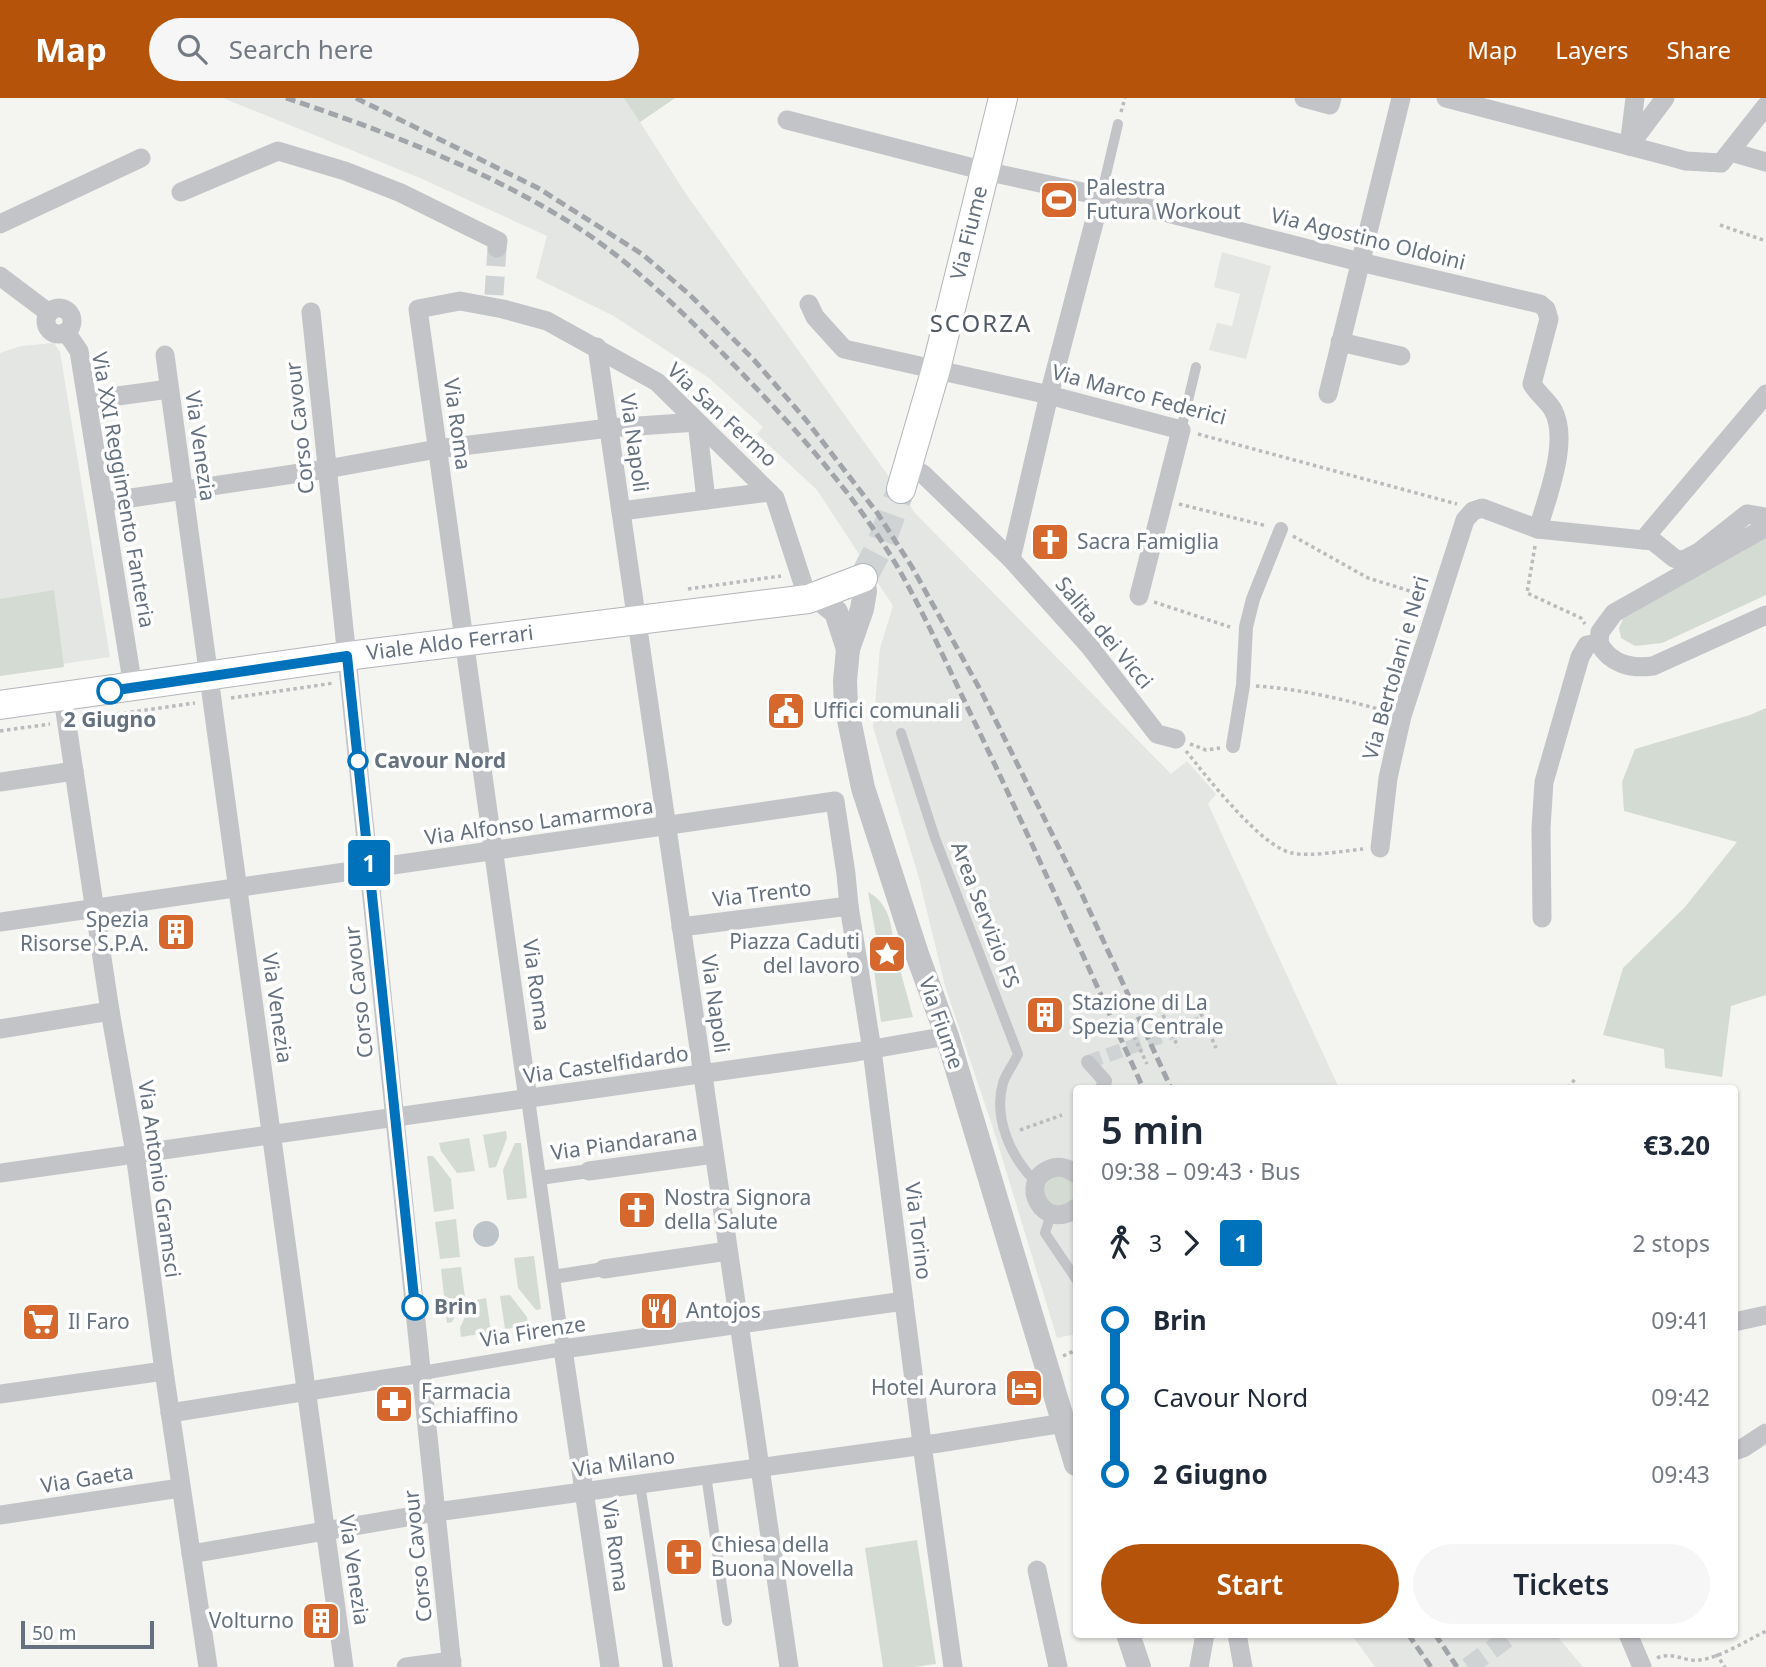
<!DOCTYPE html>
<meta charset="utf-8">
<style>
:root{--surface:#fff;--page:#f6f6f7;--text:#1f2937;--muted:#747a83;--accent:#b45309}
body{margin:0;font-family:"Noto Sans",sans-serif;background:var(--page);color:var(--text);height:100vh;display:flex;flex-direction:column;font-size:26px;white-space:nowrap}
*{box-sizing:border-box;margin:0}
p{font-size:23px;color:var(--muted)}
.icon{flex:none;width:38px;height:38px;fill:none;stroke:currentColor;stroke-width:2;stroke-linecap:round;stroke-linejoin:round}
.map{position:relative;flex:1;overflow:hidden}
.panel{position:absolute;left:1073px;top:987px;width:665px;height:553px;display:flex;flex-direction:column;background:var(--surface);border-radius:7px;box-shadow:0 2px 5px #0004}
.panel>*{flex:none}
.badge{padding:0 14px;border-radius:5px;font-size:24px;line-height:46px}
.scale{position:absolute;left:21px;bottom:18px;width:133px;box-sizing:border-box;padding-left:7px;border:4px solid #65717f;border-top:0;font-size:19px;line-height:24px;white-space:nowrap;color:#65717f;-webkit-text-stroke:5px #fff;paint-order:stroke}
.map>.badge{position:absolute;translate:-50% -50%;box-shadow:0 0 0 4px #fff}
.legs{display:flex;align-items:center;gap:10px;height:77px;padding:0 28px;font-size:23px}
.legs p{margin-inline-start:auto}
.overview{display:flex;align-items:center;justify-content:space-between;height:119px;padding:0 28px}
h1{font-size:38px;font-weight:600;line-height:52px}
.button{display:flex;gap:14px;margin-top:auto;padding:14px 28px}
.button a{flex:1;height:80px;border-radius:42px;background:var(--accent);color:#fff;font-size:28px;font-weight:600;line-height:80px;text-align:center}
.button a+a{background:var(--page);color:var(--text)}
ul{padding:0 28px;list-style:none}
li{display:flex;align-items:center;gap:24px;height:77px;font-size:26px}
li i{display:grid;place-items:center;width:10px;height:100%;margin:0 9px;background:currentColor}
li i::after{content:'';width:18px;height:18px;margin:-9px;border:5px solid;border-radius:50%;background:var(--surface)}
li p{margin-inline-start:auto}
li:first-child i{background:linear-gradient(#0000 50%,currentColor 0)}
li:last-child i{background:linear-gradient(currentColor 50%,#0000 0)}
header{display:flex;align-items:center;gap:42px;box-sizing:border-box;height:98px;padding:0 35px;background:var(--accent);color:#fff}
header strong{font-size:33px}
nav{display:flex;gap:38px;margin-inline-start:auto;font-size:24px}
.search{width:490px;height:63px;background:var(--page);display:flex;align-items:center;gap:18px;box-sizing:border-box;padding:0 24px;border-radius:38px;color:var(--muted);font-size:26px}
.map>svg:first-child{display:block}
.built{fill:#e4e6e4}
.green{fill:#d4dbd2}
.water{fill:#bcc4ca}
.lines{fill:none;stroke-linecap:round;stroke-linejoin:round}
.pedestrian-tunnel{stroke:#d0d3d4;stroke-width:14;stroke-dasharray:14 7;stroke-linecap:butt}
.minor-tunnel{stroke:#d0d3d4;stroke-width:19;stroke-dasharray:19 10;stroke-linecap:butt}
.secondary-tunnel{stroke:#d0d3d4;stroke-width:28;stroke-dasharray:28 14;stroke-linecap:butt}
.secondary-casing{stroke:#b2b6ba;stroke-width:30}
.path{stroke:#b9bbbd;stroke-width:3.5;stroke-dasharray:3.5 3.5;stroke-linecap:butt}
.service{stroke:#c2c4c8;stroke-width:10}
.pedestrian{stroke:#c2c4c8;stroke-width:14}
.minor{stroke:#c2c4c8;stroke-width:19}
.tertiary{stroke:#c2c4c8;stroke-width:24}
.secondary{stroke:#fff;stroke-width:28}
.rail{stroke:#a1a5aa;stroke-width:5;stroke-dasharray:10 5;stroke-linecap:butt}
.line-1-casing{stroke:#fff;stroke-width:16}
.line-1{stroke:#0072bc;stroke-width:10}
.stop-1-dot{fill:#fff;stroke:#0072bc;stroke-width:3.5}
.labels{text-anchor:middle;stroke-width:7;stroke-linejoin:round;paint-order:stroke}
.poi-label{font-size:21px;fill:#65717f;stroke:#fff;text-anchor:start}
.street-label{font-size:21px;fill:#65717f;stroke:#fff}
.stop-label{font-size:21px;font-weight:bold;fill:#65717f;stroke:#fff;text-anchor:start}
.quarter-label{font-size:24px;letter-spacing:2px;fill:#525b65;stroke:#fff}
</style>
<header>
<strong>Map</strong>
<div class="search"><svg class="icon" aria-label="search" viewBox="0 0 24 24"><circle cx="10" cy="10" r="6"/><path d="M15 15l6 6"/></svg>Search here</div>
<nav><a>Map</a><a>Layers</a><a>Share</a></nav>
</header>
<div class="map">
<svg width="1766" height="1569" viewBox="0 0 1766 1569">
<rect width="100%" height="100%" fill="#f4f4f0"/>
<!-- built -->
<g class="built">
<path d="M223 0H675L640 24 686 96 915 415 1171 676 1187 663 1216 696 1208 706 1339 990H1076V1236L1057 1240 993 1030 945 888 919 780 873 629 880 550 893 508 817 392 757 336 763 329 709 280 612 217 536 180 547 138 420 80Z"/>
<path d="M1222 154 1271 168 1246 261 1209 252 1217 225 1232 228 1240 196 1214 189Z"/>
<path d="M54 245 60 254 110 559 0 575V255L21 248Z"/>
<path d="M1352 1537H1556L1583 1569H1375Z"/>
</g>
<!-- green -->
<g class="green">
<path d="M624 0H675L640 24Z"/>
<path d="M1766 438V497L1662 545 1635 548 1621 540 1619 530 1623 521Z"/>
<path d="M54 492 64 569 0 578V501Z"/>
<path d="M1766 610V897L1731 908 1722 979 1665 970 1664 951 1603 937 1623 870 1685 809 1737 744 1624 713 1622 684 1635 651 1750 617Z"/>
<path d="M868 794C889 805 893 829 893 850L879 854Z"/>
<path d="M899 868 913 919 881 924 874 872Z"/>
<path d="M506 1033 507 1040 496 1069 489 1070 483 1037Z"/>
<path d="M469 1040 475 1073 457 1075 441 1053 439 1045Z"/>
<path d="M515 1045H521L527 1100 507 1102 503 1072Z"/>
<path d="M427 1058H433L451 1081 454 1111 434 1114Z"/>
<circle cx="1060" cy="1093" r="15"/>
<path d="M456 1121 460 1159 440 1161 435 1124Z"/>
<path d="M534 1158 541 1211 536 1212 518 1190 514 1160Z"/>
<path d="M461 1169 465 1199 452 1224 447 1225 441 1171Z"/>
<path d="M510 1197 527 1219 528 1228 505 1231 500 1198Z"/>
<path d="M486 1200 491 1234 461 1239 460 1230 472 1203Z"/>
<path d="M917 1442 936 1566 914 1569H883L865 1450Z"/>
</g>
<!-- water -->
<circle class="water" cx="486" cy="1136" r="13"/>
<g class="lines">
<!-- pedestrian-tunnel -->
<path class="pedestrian-tunnel" d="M1088 964 1205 923"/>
<!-- minor-tunnel -->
<g class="minor-tunnel">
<path d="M494 197 497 150"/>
<path d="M1468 1569 1513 1536"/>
</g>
<!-- secondary-tunnel -->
<path class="secondary-tunnel" d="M863 480 880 448 901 391"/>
<defs>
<g id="secondary">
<path d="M901 391 936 271 1003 0"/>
<path d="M0 607 347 558 808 501 863 480"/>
</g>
</defs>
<!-- secondary casing -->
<use href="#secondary" class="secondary-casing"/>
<!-- path -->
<g class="path">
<path d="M1121 14 1125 0"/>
<path d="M1720 127 1766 143"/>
<path d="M1198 336 1457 406"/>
<path d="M1179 406 1267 428"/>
<path d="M1293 438 1368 480 1423 497"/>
<path d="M1535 448 1527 495 1581 520 1585 526"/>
<path d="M688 491 781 478"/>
<path d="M1154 504 1230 529"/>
<path d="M1256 588C1300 591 1343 601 1385 613"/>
<path d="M231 600 334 585"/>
<path d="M82 621 195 605"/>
<path d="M0 633 50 626"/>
<path d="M1190 646 1206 652 1220 650"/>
<path d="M1186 653C1207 679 1261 749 1292 755 1308 759 1344 753 1363 751"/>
<path d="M875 864 898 861"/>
<path d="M1198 909 1216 950"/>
<path d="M1163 917 1178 949"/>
<path d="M1128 926 1147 966"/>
<path d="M1568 990 1575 981"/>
<path d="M1020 1032 1062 1017"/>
<path d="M1063 1258 1076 1252"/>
<path d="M1716 1556 1725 1569"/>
<path d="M1657 1560C1672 1553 1684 1564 1700 1562 1719 1560 1748 1542 1766 1533"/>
</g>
<!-- service -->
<g class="service">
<path d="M1101 98 1118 26"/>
<path d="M1181 332 1196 269"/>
<path d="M901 635 935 740 1018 956C1014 966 1006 975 1003 985 993 1020 1011 1060 1036 1084"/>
<path d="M1051 1116 1045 1135 1076 1181"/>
<path d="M706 1377 727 1523"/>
<path d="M640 1386 668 1569"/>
</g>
<!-- pedestrian -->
<g class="pedestrian">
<path d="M1233 648 1243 587 1246 529 1253 501 1281 431"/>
<path d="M1088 964 1105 983 1102 990"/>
<path d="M540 1080 589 1073"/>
<path d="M553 1179 604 1171"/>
<path d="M422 1275 563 1251 528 1001"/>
</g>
<!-- minor -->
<g class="minor">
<path d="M1304 0 1330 7 1332 0"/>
<path d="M1446 0 1668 58 1686 63 1721 65 1766 8"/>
<path d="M787 22 985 73 1101 98 1360 164 1540 206 1546 211 1549 221 1532 286C1538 296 1547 302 1553 312 1570 343 1547 399 1538 431"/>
<path d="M1629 48 1665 0"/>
<path d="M1629 48 1635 0"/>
<path d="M1731 54 1766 64"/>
<path d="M181 94 278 53 345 73 401 95 498 143 497 150"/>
<path d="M0 126 141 60"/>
<path d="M0 178 49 215"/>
<path d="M809 206 815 219 844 251 1049 297 1181 332 1139 498"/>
<circle cx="59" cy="223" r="13"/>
<path d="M311 214 452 1569"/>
<path d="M66 234 79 253 133 589"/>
<path d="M1340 244 1401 258"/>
<path d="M597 249 789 1569"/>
<path d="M165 257 344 1569"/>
<path d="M1328 296 1401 0"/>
<path d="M96 301 169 291"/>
<path d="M907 367 923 376 1011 461 1090 549 1157 636 1176 641"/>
<path d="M706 402 769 394"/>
<path d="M111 403 327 371 437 351 609 330 697 324"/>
<path d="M621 413 706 402 697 324"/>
<path d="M1766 429 1614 515 1600 534 1599 545C1610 566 1631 571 1653 568L1766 517"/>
<path d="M1643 442 1766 296"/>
<path d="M1011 461 1049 297 1101 98"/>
<path d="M63 600 110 913 135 1055 164 1273 208 1569"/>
<path d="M0 684 74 673"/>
<path d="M1380 750 1388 680 1402 618 1465 422 1473 413 1482 410 1538 431 1653 443 1674 460 1682 463 1699 454 1747 416 1766 419"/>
<path d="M1542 820 1541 730 1544 684 1580 559 1587 547 1599 545"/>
<path d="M0 824 835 703 846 776 849 808 872 952 924 1361 953 1569"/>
<path d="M681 829 849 808"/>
<path d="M0 931 110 913"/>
<path d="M528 1001 418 211 460 203 503 211 547 223 657 284 775 400 808 501"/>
<path d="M589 1073 714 1056"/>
<path d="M0 1075 856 954 947 938"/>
<path d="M1076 1076C1068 1070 1060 1067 1050 1071 1017 1084 1044 1135 1076 1110"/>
<path d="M604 1171 728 1153"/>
<path d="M1734 1224 1766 1217"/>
<path d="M0 1296 164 1273"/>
<path d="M170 1315 422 1275"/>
<path d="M1734 1353 1743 1350 1766 1335"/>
<path d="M0 1417 180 1390"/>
<path d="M191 1456 436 1414 939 1345 1064 1325"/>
<path d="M1037 1472 1058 1569"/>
<path d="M1237 1536 1243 1569"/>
<path d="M1628 1536 1642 1569"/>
<path d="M406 1569 452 1563"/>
<path d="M610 1569 563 1251 904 1203"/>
<path d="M1199 1569 1205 1536"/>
</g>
<!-- tertiary -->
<g class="tertiary">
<path d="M863 480 865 493 862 511 848 551 845 583 846 607 863 690 917 856 947 938 1076 1366"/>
<path d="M817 499 836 514 848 551"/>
<path d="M1128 1536 1139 1569"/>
</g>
<!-- secondary -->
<use href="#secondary" class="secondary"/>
<!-- rail -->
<g class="rail">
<path d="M286 0C385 33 500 77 586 135 641 173 688 219 734 267 796 331 857 398 901 475 929 525 952 578 977 629 1034 749 1089 870 1143 990"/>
<path d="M356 0 538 90 642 156 690 197 754 262 806 322 878 416 912 469 982 595 1080 792 1171 990"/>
<path d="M1408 1536 1431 1569"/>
<path d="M1435 1536 1457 1569"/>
</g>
</g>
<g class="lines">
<defs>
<path id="line-1" d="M110 593 347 558 415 1209"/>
</defs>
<!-- line-1 casing -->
<use href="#line-1" class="line-1-casing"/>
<!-- line-1 -->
<use href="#line-1" class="line-1"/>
</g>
<!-- icons -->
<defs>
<symbol id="stadium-square" viewBox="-11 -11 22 22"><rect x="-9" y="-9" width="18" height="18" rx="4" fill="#d6682e" stroke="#fff"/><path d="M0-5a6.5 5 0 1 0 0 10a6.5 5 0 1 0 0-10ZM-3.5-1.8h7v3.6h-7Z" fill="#fff"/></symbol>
<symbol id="church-square" viewBox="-11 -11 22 22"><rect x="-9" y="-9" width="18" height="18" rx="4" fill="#d6682e" stroke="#fff"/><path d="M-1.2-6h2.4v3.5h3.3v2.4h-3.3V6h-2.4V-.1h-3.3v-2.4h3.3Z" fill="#fff"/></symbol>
<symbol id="civic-square" viewBox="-11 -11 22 22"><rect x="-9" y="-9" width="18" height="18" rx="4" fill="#d6682e" stroke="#fff"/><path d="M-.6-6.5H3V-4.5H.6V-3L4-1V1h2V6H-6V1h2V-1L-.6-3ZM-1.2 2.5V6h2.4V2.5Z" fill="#fff"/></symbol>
<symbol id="building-square" viewBox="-11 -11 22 22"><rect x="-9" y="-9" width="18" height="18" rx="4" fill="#d6682e" stroke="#fff"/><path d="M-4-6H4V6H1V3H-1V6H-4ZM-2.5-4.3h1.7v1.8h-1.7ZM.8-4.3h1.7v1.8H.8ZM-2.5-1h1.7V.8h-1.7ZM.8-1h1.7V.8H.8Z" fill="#fff"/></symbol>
<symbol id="sight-square" viewBox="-11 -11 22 22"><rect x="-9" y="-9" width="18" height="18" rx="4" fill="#d6682e" stroke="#fff"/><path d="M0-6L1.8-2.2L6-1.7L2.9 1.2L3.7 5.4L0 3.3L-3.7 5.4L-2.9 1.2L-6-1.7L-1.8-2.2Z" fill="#fff"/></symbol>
<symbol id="restaurant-square" viewBox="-11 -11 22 22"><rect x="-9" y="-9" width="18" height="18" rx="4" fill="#d6682e" stroke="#fff"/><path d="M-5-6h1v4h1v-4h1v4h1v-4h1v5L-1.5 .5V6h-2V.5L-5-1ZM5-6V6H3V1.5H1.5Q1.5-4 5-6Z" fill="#fff"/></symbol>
<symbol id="supermarket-square" viewBox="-11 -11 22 22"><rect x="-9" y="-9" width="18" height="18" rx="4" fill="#d6682e" stroke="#fff"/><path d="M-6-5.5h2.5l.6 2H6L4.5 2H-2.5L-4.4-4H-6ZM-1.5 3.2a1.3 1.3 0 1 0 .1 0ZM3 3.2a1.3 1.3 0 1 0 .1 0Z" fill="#fff"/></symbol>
<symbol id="hotel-square" viewBox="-11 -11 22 22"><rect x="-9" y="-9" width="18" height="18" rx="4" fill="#d6682e" stroke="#fff"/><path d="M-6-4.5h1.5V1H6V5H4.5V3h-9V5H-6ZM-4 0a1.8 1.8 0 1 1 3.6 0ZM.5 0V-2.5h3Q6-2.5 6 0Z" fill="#fff"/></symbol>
<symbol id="pharmacy-square" viewBox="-11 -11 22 22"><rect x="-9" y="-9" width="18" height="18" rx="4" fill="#d6682e" stroke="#fff"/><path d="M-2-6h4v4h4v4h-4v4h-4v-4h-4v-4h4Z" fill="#fff"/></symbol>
</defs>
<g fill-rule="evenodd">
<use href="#stadium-square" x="1037" y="80" width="44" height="44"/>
<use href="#church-square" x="1028" y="422" width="44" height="44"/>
<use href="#civic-square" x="764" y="591" width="44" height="44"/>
<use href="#building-square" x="154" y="812" width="44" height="44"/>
<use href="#sight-square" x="865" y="834" width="44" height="44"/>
<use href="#building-square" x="1023" y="895" width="44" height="44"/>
<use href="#church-square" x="615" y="1090" width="44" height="44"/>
<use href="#restaurant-square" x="637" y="1191" width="44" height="44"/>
<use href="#supermarket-square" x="19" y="1202" width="44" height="44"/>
<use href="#hotel-square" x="1002" y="1268" width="44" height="44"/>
<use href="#pharmacy-square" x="372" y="1284" width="44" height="44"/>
<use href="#church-square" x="662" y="1437" width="44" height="44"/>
<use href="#building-square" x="299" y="1501" width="44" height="44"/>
</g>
<!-- markers -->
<g class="stop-1-dot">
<circle cx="110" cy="593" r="12"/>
<circle cx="358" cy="663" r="9"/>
<circle cx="415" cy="1209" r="12"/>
</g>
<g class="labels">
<!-- poi labels -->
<g class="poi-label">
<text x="1086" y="97">Palestra<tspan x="1086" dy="24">Futura Workout</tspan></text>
<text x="1077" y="451">Sacra Famiglia</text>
<text x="813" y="620">Uffici comunali</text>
<text x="149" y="829" text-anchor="end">Spezia<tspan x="149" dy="24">Risorse S.P.A.</tspan></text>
<text x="860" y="851" text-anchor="end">Piazza Caduti<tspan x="860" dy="24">del lavoro</tspan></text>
<text x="1072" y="912">Stazione di La<tspan x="1072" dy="24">Spezia Centrale</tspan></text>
<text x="664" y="1107">Nostra Signora<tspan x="664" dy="24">della Salute</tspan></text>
<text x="686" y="1220">Antojos</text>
<text x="68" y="1231">Il Faro</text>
<text x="997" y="1297" text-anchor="end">Hotel Aurora</text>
<text x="421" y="1301">Farmacia<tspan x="421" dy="24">Schiaffino</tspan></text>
<text x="711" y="1454">Chiesa della<tspan x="711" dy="24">Buona Novella</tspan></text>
<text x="294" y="1530" text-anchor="end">Volturno</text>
</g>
<!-- street labels -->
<g class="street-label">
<text transform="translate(969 135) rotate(-76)" y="7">Via Fiume</text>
<text transform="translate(1368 141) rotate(14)" y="7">Via Agostino Oldoini</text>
<text transform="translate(1139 297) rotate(15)" y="7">Via Marco Federici</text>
<text transform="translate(722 317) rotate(43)" y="7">Via San Fermo</text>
<text transform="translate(457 326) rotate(82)" y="7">Via Roma</text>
<text transform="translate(300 330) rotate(-96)" y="7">Corso Cavour</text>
<text transform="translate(634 345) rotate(82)" y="7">Via Napoli</text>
<text transform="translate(200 348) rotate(82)" y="7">Via Venezia</text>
<text transform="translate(123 392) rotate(80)" y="7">Via XXI Reggimento Fanteria</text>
<text transform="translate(1104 535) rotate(50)" y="7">Salita dei Vicci</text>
<text transform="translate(450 545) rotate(-7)" y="7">Viale Aldo Ferrari</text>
<text transform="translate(1396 570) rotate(-74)" y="7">Via Bertolani e Neri</text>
<text transform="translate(539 724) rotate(-8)" y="7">Via Alfonso Lamarmora</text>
<text transform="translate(762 796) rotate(-7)" y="7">Via Trento</text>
<text transform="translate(985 817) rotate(69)" y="7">Area Servizio FS</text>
<text transform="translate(536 887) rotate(82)" y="7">Via Roma</text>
<text transform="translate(359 894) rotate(-96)" y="7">Corso Cavour</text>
<text transform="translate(715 906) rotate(82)" y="7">Via Napoli</text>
<text transform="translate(277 910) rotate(82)" y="7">Via Venezia</text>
<text transform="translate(941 925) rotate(71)" y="7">Via Fiume</text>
<text transform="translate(606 967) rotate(-8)" y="7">Via Castelfidardo</text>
<text transform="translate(624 1045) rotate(-8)" y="7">Via Piandarana</text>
<text transform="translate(159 1081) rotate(82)" y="7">Via Antonio Gramsci</text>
<text transform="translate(918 1133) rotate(83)" y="7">Via Torino</text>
<text transform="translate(533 1234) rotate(-9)" y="7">Via Firenze</text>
<text transform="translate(624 1365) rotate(-8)" y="7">Via Milano</text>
<text transform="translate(87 1381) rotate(-9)" y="7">Via Gaeta</text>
<text transform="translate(615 1448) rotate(82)" y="7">Via Roma</text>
<text transform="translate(418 1458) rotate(-96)" y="7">Corso Cavour</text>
<text transform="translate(354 1472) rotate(82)" y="7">Via Venezia</text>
</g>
<!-- stop labels -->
<g class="stop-label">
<text x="110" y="629" text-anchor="middle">2 Giugno</text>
<text x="374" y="670">Cavour Nord</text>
<text x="434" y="1216">Brin</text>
</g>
<!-- quarter labels -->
<g class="quarter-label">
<text x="981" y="234">SCORZA</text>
</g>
</g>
</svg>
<div class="scale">50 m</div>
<b class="badge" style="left:369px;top:765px;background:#0072bc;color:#fff">1</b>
<section class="panel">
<div class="overview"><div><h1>5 min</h1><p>09:38 – 09:43 · Bus</p></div><b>€3.20</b></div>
<div class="legs"><svg class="icon" aria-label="walk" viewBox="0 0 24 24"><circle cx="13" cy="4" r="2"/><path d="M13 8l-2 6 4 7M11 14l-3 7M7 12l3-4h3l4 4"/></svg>3<svg class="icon" aria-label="forward" viewBox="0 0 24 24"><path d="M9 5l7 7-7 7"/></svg><b class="badge" style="background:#0072bc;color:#fff">1</b><p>2 stops</p></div>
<ul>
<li><i style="color:#0072bc"></i><b>Brin</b><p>09:41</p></li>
<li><i style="color:#0072bc"></i><span>Cavour Nord</span><p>09:42</p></li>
<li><i style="color:#0072bc"></i><b>2 Giugno</b><p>09:43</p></li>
</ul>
<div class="button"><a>Start</a><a>Tickets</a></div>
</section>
</div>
